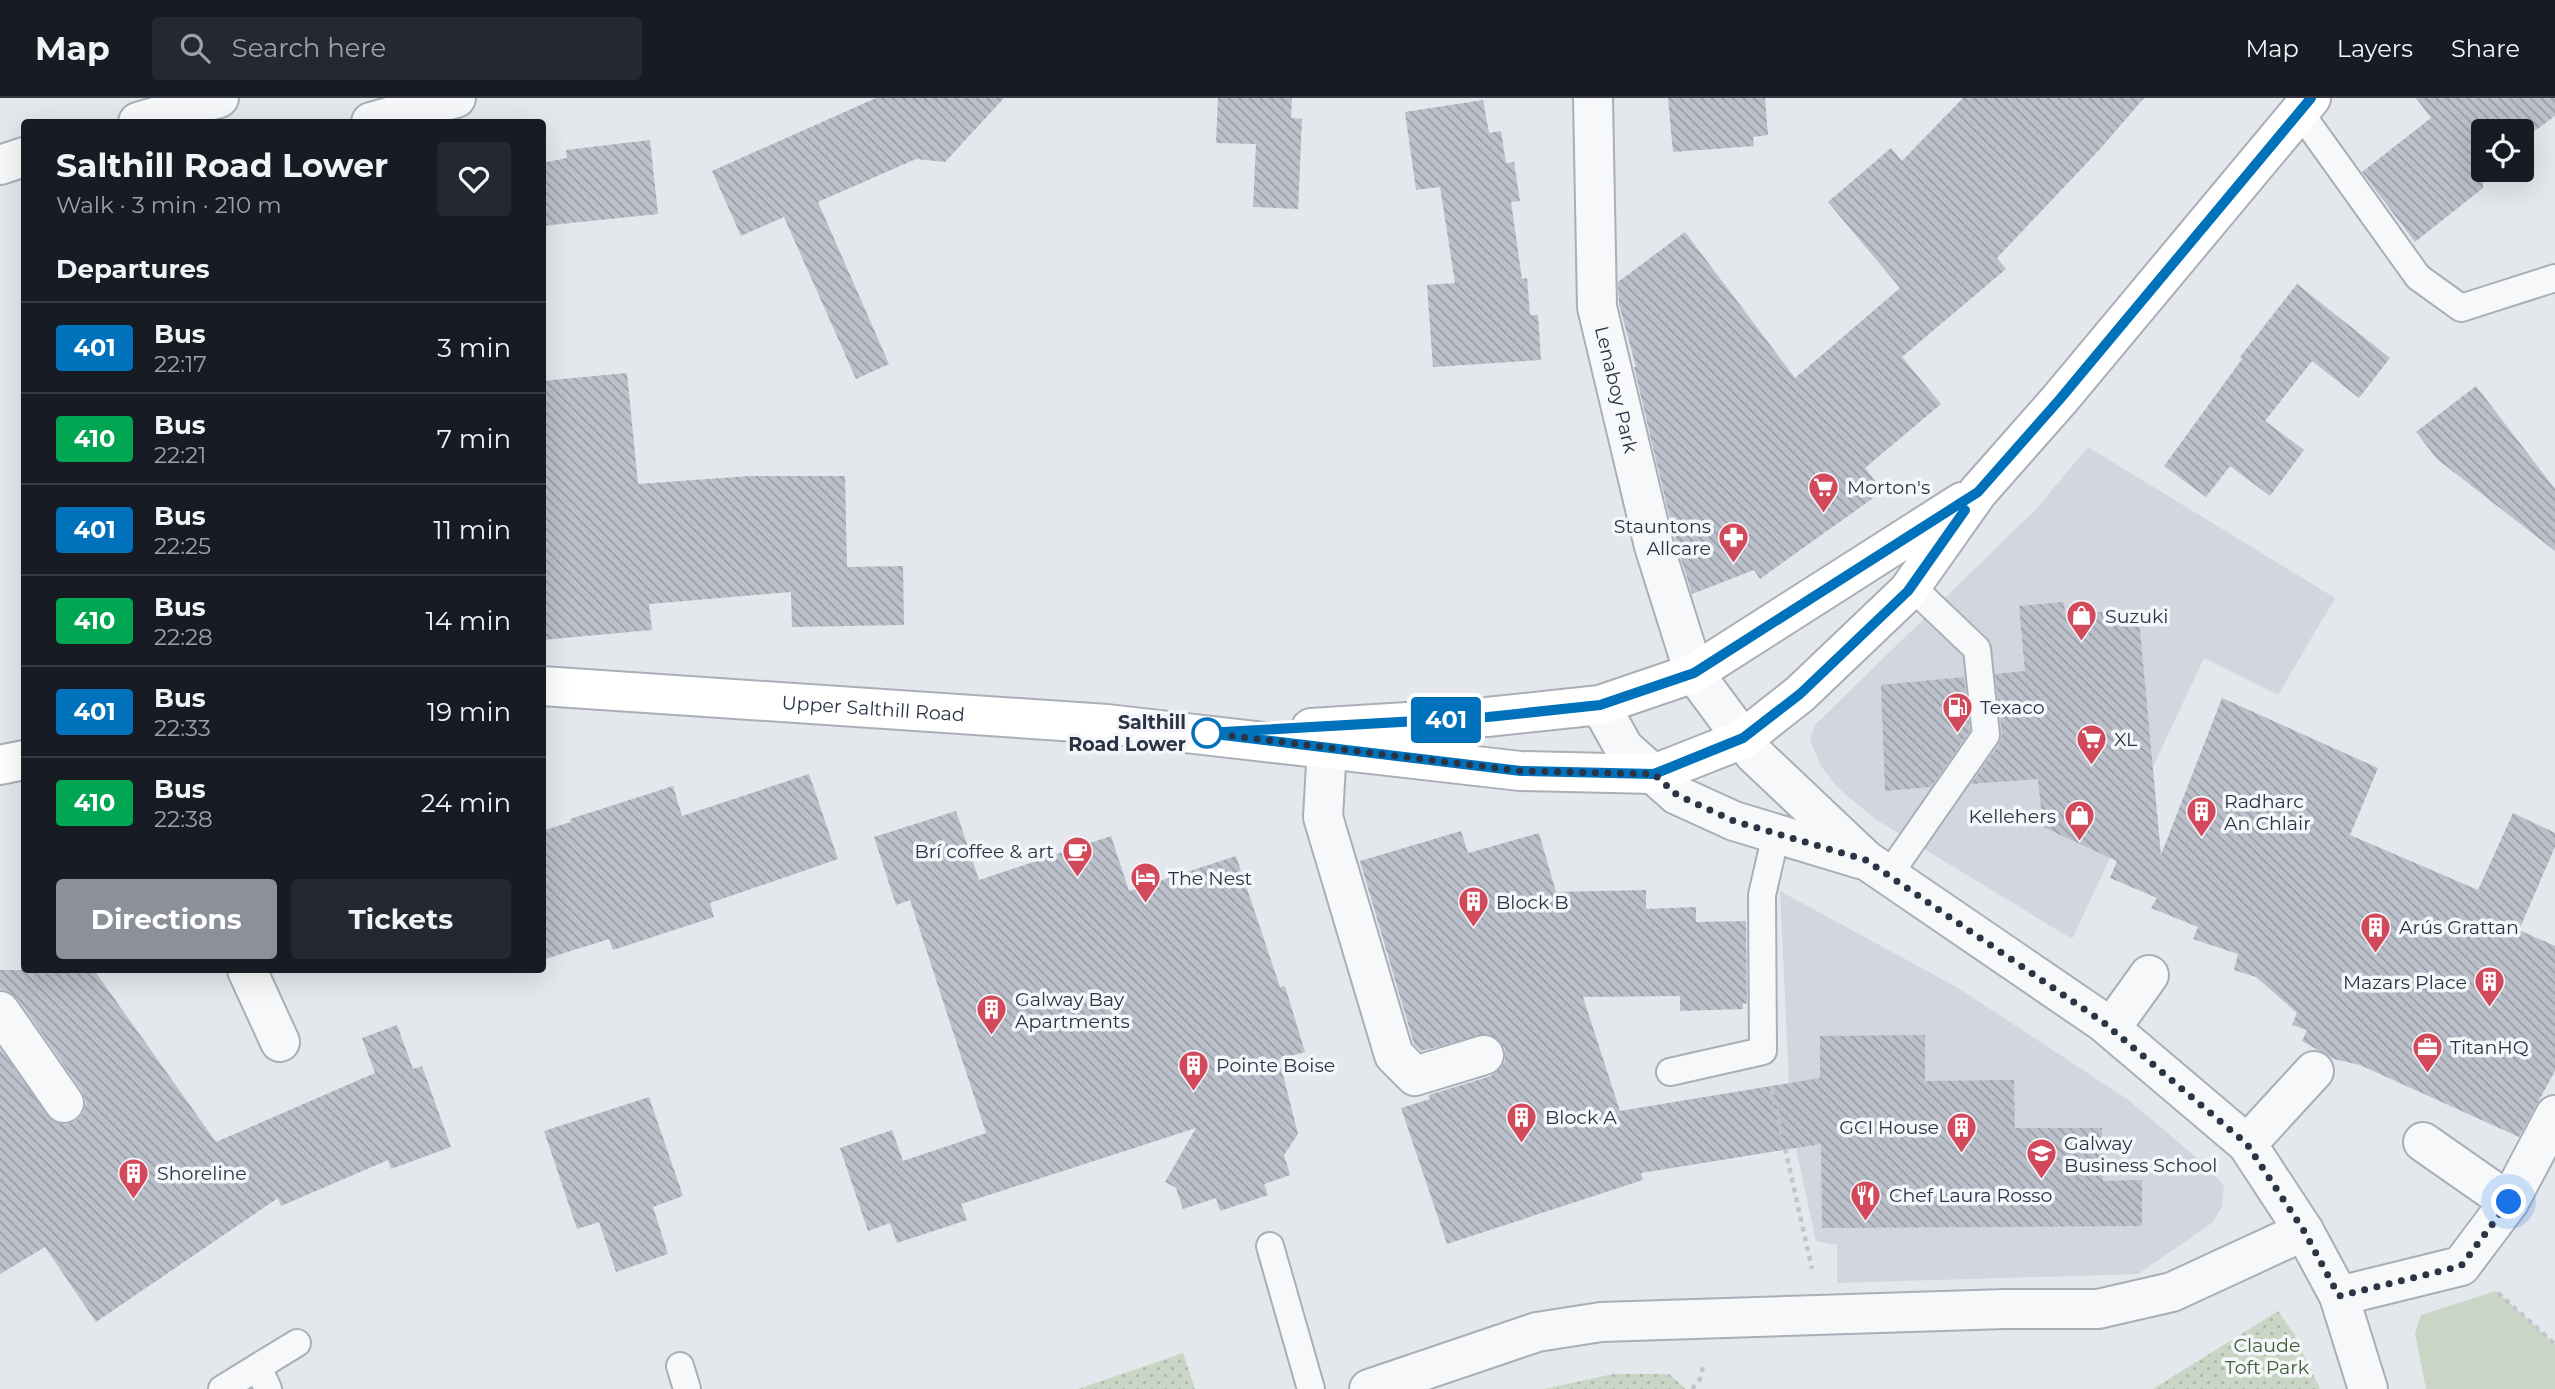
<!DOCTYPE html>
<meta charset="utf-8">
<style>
:root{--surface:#171b24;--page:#242831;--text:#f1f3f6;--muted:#9ea1a6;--line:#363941;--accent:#8c9099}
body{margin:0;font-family:Montserrat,sans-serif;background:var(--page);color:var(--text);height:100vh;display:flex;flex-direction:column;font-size:26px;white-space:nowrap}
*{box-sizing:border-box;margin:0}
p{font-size:23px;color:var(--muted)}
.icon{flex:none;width:38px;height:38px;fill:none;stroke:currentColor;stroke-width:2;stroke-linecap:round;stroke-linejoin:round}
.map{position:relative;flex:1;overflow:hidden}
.panel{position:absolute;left:21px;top:21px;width:525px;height:854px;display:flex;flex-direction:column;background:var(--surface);border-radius:7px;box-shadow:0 7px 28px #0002}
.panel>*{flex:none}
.badge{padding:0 14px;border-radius:5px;font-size:24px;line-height:46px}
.fabs{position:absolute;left:2471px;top:21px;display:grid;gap:14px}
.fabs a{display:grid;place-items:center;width:63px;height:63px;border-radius:7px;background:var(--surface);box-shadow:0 7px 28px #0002;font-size:35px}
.you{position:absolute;width:35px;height:35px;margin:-18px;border:5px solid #fff;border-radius:50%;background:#1a73e8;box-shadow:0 0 0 10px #1a73e833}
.map>.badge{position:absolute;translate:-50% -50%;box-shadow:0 0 0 4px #fff}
h2{padding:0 35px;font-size:26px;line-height:63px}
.round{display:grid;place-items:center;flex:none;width:74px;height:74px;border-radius:7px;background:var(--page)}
.summary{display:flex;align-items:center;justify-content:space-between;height:119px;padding:0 35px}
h1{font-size:33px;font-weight:700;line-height:52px}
.action{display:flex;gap:14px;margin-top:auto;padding:14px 35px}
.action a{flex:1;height:80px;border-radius:7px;background:var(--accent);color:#fff;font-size:28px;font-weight:700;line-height:80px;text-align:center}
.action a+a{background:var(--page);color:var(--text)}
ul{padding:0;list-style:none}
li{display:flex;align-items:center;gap:21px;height:91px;padding:0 35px;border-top:2px solid var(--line)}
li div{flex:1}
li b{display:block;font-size:26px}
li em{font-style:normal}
li .badge{min-width:77px;font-weight:700;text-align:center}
header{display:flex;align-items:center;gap:42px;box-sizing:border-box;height:98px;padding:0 35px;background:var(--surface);border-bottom:2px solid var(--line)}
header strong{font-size:33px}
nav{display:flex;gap:38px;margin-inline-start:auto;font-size:24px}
.search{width:490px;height:63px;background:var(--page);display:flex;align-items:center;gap:18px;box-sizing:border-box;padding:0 24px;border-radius:7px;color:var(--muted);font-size:26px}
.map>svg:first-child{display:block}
.built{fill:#d2d6de}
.green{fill:#c9d6c5}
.park{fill:url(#park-dots)}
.building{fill:url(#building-back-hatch)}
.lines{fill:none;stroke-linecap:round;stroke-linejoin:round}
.lane-casing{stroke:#a9aeb7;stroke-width:30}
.street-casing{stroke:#a9aeb7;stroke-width:42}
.secondary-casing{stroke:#a9aeb7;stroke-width:42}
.path{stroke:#c2c5cb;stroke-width:4.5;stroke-dasharray:5 5;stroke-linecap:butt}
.lane{stroke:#f7f8fa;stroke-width:26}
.street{stroke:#f7f8fa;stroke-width:38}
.secondary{stroke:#fff;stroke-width:38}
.line-casing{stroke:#fff;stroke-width:16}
.line{stroke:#0072bc;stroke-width:10}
.walk{stroke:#2b3445;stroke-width:7;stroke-dasharray:0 12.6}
.stop-dot{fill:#fff;stroke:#0072bc;stroke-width:3.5}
.labels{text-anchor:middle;stroke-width:7;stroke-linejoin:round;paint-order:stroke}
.street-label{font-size:19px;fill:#2b3445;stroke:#f4f6f9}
.poi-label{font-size:19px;fill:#2b3445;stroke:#f4f6f9;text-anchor:start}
.stop-label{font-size:19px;font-weight:bold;fill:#2b3445;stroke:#f4f6f9;text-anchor:end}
.park-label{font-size:19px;fill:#3f6138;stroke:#f4f6f9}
</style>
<header>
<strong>Map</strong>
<div class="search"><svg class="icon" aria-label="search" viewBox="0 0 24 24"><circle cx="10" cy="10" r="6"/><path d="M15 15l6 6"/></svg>Search here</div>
<nav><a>Map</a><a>Layers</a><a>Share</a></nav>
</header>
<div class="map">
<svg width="2555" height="1291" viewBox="0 0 2555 1291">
<defs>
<pattern id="park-dots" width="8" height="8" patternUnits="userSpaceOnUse" patternTransform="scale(1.75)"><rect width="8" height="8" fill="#c9d6c5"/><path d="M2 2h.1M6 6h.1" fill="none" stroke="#adb8ab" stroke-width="1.8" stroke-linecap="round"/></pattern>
<pattern id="building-back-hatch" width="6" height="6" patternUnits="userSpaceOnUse" patternTransform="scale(1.75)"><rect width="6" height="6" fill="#bbc0ca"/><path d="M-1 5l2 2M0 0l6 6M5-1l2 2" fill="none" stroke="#989da6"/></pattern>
</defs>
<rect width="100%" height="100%" fill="#e4e7ec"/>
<!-- built -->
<g class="built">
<path d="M2088 349 2335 500 2278 597 2204 560 2072 841 1875 721 1837 689 1821 668 1810 642 1815 627 2037 410Z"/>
<path d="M1780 793 1960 891 2127 1001 2202 1064 2224 1088 2222 1109 2212 1125 2138 1176 1837 1185V1147L1816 1143 1791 1027Z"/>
</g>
<!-- green -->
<path class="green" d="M2496 1193 2555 1246V1291H2426L2415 1235 2421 1217Z"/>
<!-- park -->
<g class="park">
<path d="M2278 1213 2294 1236 2320 1291H2153Z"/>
<path d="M1183 1255 1195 1291H1078Z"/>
<path d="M1613 1276H1669L1686 1291H1544Z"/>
</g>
<!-- building -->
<g class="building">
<path d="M876 0H1004L945 64 916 61 818 104 889 266 856 281 784 119 741 138 712 73Z"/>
<path d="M1218 0H1292L1291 20 1302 21 1298 111 1253 109 1256 46 1216 45Z"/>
<path d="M1668 0H1765L1768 37 1753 39 1754 48 1673 54Z"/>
<path d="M1963 0H2144L2101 50 1997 160 2006 171 1902 259 1941 306 1865 370 1883 393 1760 481 1754 472 1692 496 1675 442 1634 269H1636L1619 206 1618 184 1685 134 1795 280 1900 190 1828 104 1891 50 1902 63Z"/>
<path d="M2416 0H2555V18L2522 42V33H2483V90L2415 144 2362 74 2431 20Z"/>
<path d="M1483 2 1489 35 1501 33 1506 65 1514 64 1520 103 1511 104 1522 181 1527 180 1530 217H1538L1541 262 1433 269 1427 187 1455 185 1440 89 1416 92 1405 14Z"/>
<path d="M650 42 658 116 542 128V65L567 60 566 52Z"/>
<path d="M2297 186 2390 260 2359 300 2312 263 2265 323 2304 352 2270 398 2230 368 2206 399 2164 368 2242 261 2240 259Z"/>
<path d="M627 275 638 386 750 378H845L847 469 903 468 904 527 792 529 791 494 649 506 652 532 542 542V283Z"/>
<path d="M2476 288 2555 391V453L2437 361 2416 334Z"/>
<path d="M2064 504 2065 517 2138 511 2161 757 2222 600 2378 670 2350 737 2478 792 2513 715 2555 735V749L2519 832 2555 848V973L2519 1039 2360 967 2334 961 2302 943 2307 932 2292 927 2297 915 2256 879 2234 872 2238 856 2193 841 2198 829 2151 810 2157 800 2110 780 2117 763 2043 729 2038 681 1971 686 1999 646 2002 636 1995 576 2025 573 2019 508Z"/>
<path d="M1964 579 1970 633 1931 689 1885 693 1881 587Z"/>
<path d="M809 676 838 761 710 805 714 819 613 852 609 841 542 862V733L571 724 570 721 673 688 682 718Z"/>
<path d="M956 713 979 782 1111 738 1129 793 1236 758 1280 889 1285 888 1305 954 1279 961 1298 1036 1284 1057 1290 1077 1264 1086 1268 1097 1220 1113 1216 1100 1183 1111 1176 1090 1165 1084 1196 1030 961 1106 967 1122 897 1145 890 1125 868 1133 840 1050 892 1032 903 1063 986 1035 910 802 896 807 874 739Z"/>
<path d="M1461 733 1468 755 1539 735 1556 794 1646 792V811L1696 809V824L1746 823 1747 906 1743 905V911L1680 913V898L1583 899 1620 1013 1820 980V938L1925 937V983L2014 982 2015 1030H2102L2103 1083 2142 1082V1128L1822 1130 1821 1046 1641 1075 1643 1082 1447 1146 1401 1010 1430 1001 1429 997 1491 978 1500 971 1505 963V951L1499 942 1488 936 1421 953 1414 946 1360 763Z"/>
<path d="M0 872H94L216 1044 375 975 362 940 397 927 413 971 422 968 451 1049 391 1071 388 1062 281 1108 278 1100 96 1224 45 1149 0 1176V951L54 1024 65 1027 76 1023 83 1015 86 1004 82 993 18 901 10 894 0 891Z"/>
<path d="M649 999 683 1098 653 1109 668 1156 616 1174 599 1124 577 1131 544 1033Z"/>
</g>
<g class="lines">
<defs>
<g id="lane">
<path d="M2299 13 2418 179 2461 210 2555 180"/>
<path d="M1888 778 1986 637 1977 551 1911 488"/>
<path d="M1670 974 1763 953 1762 797 1776 736"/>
<path d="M1270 1148 1311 1291"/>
<path d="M680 1268 687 1291"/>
<path d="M258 1269 268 1291"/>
<path d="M222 1291 297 1245"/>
</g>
<g id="street">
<path id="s1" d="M1593 0 1597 209 1654 448 1694 575 1754 656 1866 762 2103 924 2247 1046 2304 1133 2339 1198 2368 1291"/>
<path d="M138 24 219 0"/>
<path d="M371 24 456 0"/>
<path d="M0 67 24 59"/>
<path d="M1600 607 1624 650 1677 697 1734 723 1860 761"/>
<path d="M1327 649 1323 719 1394 957 1415 978 1484 957"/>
<path d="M247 872 280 944"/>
<path d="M0 913 64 1005"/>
<path d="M2111 930 2149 877"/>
<path d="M2423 1044 2509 1104"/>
<path d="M2247 1046 2314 973"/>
<path d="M2339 1198 2461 1168 2509 1104 2555 1017"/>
<path d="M1369 1291 1537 1234 1601 1224 2005 1211H2098L2172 1194 2304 1133"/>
</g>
<g id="secondary">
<path id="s2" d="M542 588 1107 626 1520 673 1654 676 1743 641 1800 596 1908 493 1978 394 2060 301 2311 0"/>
<path d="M1311 630 1487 619 1600 607 1694 575 1962 404"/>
<path d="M0 667 24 662"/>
</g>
</defs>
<!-- lane casing -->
<use href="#lane" class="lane-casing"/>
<!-- street casing -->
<use href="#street" class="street-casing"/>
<!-- secondary casing -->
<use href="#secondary" class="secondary-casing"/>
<!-- path -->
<g class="path">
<path d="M1772 992 1812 1171"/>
<path d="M2498 1195 2555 1246"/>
<path d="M1692 1291 1700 1281 1704 1264"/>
</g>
<!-- lane -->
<use href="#lane" class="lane"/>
<!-- street -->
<use href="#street" class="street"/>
<!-- secondary -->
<use href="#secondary" class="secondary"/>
</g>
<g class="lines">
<defs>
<path id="line" d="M1965 412 1908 493 1800 596 1743 640 1654 676 1521 673 1206 635 1488 619 1600 607 1694 575 1978 394 2060 301 2311 0"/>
</defs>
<!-- line casing -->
<use href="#line" class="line-casing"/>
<!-- line -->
<use href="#line" class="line"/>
<!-- walk -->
<path class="walk" d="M1207 635 1521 673 1654 676 1677 697 1734 723 1866 762 2103 924 2247 1046 2304 1133 2339 1198 2461 1168 2509 1104"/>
</g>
<!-- icons -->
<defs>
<symbol id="supermarket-pin" viewBox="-11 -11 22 30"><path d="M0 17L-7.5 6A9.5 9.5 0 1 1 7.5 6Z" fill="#d1495b" stroke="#f4f6f9"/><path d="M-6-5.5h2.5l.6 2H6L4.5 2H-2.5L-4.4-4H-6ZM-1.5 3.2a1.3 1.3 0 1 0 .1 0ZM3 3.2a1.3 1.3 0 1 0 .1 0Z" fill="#fff"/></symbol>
<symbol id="pharmacy-pin" viewBox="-11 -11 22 30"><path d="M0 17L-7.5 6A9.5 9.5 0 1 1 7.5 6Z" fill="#d1495b" stroke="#f4f6f9"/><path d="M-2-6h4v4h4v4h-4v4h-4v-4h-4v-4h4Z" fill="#fff"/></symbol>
<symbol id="shop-pin" viewBox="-11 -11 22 30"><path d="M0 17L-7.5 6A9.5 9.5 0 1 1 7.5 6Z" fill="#d1495b" stroke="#f4f6f9"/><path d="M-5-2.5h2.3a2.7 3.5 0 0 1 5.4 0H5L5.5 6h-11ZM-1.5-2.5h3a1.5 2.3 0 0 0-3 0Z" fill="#fff"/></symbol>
<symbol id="fuel-pin" viewBox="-11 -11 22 30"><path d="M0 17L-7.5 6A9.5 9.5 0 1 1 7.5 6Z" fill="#d1495b" stroke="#f4f6f9"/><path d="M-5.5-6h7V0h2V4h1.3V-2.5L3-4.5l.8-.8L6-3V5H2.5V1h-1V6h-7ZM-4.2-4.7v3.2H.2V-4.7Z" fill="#fff"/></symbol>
<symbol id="building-pin" viewBox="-11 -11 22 30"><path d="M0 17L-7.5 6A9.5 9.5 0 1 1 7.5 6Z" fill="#d1495b" stroke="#f4f6f9"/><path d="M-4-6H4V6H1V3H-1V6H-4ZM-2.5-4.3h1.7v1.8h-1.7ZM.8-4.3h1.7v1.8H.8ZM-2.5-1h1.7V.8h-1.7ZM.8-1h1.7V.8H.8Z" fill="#fff"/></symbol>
<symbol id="cafe-pin" viewBox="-11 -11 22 30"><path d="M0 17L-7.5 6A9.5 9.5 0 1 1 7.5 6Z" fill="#d1495b" stroke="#f4f6f9"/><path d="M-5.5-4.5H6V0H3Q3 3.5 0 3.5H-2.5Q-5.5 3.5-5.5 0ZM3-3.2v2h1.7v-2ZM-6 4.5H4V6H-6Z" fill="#fff"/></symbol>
<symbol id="hotel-pin" viewBox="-11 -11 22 30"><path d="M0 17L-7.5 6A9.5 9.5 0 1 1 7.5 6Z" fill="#d1495b" stroke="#f4f6f9"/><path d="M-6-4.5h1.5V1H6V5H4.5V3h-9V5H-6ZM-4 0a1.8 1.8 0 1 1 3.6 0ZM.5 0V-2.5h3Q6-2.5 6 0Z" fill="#fff"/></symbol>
<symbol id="office-pin" viewBox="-11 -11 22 30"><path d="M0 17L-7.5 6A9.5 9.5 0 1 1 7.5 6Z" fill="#d1495b" stroke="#f4f6f9"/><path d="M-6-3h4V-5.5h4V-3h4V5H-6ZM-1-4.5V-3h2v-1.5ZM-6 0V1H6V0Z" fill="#fff"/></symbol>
<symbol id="university-pin" viewBox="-11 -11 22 30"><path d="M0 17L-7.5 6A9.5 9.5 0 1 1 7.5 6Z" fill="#d1495b" stroke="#f4f6f9"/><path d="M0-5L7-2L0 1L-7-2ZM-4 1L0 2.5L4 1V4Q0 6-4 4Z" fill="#fff"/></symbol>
<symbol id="restaurant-pin" viewBox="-11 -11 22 30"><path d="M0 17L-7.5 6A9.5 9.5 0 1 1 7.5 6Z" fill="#d1495b" stroke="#f4f6f9"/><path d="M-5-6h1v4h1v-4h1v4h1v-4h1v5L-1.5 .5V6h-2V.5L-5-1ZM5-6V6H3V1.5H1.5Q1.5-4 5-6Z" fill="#fff"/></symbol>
</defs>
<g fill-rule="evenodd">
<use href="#supermarket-pin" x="1806" y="372" width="35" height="47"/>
<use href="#pharmacy-pin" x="1716" y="422" width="35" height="47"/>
<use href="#shop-pin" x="2064" y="500" width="35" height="47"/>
<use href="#fuel-pin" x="1940" y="592" width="35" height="47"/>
<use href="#supermarket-pin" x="2074" y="624" width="35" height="47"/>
<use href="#building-pin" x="2184" y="696" width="35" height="47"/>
<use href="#shop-pin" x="2062" y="700" width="35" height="47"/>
<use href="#cafe-pin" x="1060" y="736" width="35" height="47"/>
<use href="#hotel-pin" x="1128" y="762" width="35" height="47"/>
<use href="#building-pin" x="1456" y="786" width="35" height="47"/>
<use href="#building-pin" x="2358" y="812" width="35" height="47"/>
<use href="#building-pin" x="2472" y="866" width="35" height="47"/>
<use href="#building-pin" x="974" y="894" width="35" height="47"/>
<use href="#office-pin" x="2410" y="932" width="35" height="47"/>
<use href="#building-pin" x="1176" y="950" width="35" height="47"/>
<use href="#building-pin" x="1504" y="1002" width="35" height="47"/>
<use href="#building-pin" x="1944" y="1012" width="35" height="47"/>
<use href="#university-pin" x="2024" y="1038" width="35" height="47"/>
<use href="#building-pin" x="116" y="1058" width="35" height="47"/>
<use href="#restaurant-pin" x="1848" y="1080" width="35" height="47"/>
</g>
<!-- markers -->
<circle class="stop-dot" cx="1207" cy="635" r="14"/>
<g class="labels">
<!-- street labels -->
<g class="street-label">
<text dy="7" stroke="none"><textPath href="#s1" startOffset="294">Lenaboy Park</textPath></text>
<text dy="7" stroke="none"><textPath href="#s2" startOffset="332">Upper Salthill Road</textPath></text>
</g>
<!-- poi labels -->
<g class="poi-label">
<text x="1847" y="396">Morton's</text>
<text x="1711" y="435" text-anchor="end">Stauntons<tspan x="1711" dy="22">Allcare</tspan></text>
<text x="2105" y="525">Suzuki</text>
<text x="1980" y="616">Texaco</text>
<text x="2114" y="648">XL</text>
<text x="2224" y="710">Radharc<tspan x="2224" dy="22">An Chlair</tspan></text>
<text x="2056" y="725" text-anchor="end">Kellehers</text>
<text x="1054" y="760" text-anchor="end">Brí coffee &amp; art</text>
<text x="1168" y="787">The Nest</text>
<text x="1496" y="811">Block B</text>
<text x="2399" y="836">Arús Grattan</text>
<text x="2467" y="891" text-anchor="end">Mazars Place</text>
<text x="1015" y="908">Galway Bay<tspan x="1015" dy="22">Apartments</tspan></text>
<text x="2450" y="956">TitanHQ</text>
<text x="1216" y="974">Pointe Boise</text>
<text x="1545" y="1026">Block A</text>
<text x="1939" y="1036" text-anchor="end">GCI House</text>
<text x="2064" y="1052">Galway<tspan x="2064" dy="22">Business School</tspan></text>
<text x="157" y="1082">Shoreline</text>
<text x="1889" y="1104">Chef Laura Rosso</text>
</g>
<!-- stop labels -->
<g class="stop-label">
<text x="1186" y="631">Salthill<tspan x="1186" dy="22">Road Lower</tspan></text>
</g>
<!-- park labels -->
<g class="park-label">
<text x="2267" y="1254">Claude<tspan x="2267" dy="22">Toft Park</tspan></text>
</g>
</g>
</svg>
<div class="fabs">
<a><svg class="icon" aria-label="locate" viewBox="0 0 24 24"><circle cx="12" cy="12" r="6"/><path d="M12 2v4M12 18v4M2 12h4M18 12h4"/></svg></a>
</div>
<div class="you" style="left:2509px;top:1104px"></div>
<b class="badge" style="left:1446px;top:622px;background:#0072bc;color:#fff">401</b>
<section class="panel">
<div class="summary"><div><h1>Salthill Road Lower</h1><p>Walk · 3 min · 210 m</p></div><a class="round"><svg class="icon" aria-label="heart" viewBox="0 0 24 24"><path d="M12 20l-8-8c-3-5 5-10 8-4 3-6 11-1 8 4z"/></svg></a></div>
<h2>Departures</h2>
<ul>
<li><span class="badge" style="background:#0072bc;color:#fff">401</span><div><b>Bus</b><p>22:17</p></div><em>3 min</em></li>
<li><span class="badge" style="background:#00a651;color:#fff">410</span><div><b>Bus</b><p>22:21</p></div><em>7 min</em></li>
<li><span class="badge" style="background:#0072bc;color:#fff">401</span><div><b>Bus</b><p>22:25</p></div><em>11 min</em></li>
<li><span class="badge" style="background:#00a651;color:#fff">410</span><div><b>Bus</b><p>22:28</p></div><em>14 min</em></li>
<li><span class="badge" style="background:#0072bc;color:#fff">401</span><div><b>Bus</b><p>22:33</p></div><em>19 min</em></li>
<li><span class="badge" style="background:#00a651;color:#fff">410</span><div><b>Bus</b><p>22:38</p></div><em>24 min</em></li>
</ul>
<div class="action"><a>Directions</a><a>Tickets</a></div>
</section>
</div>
